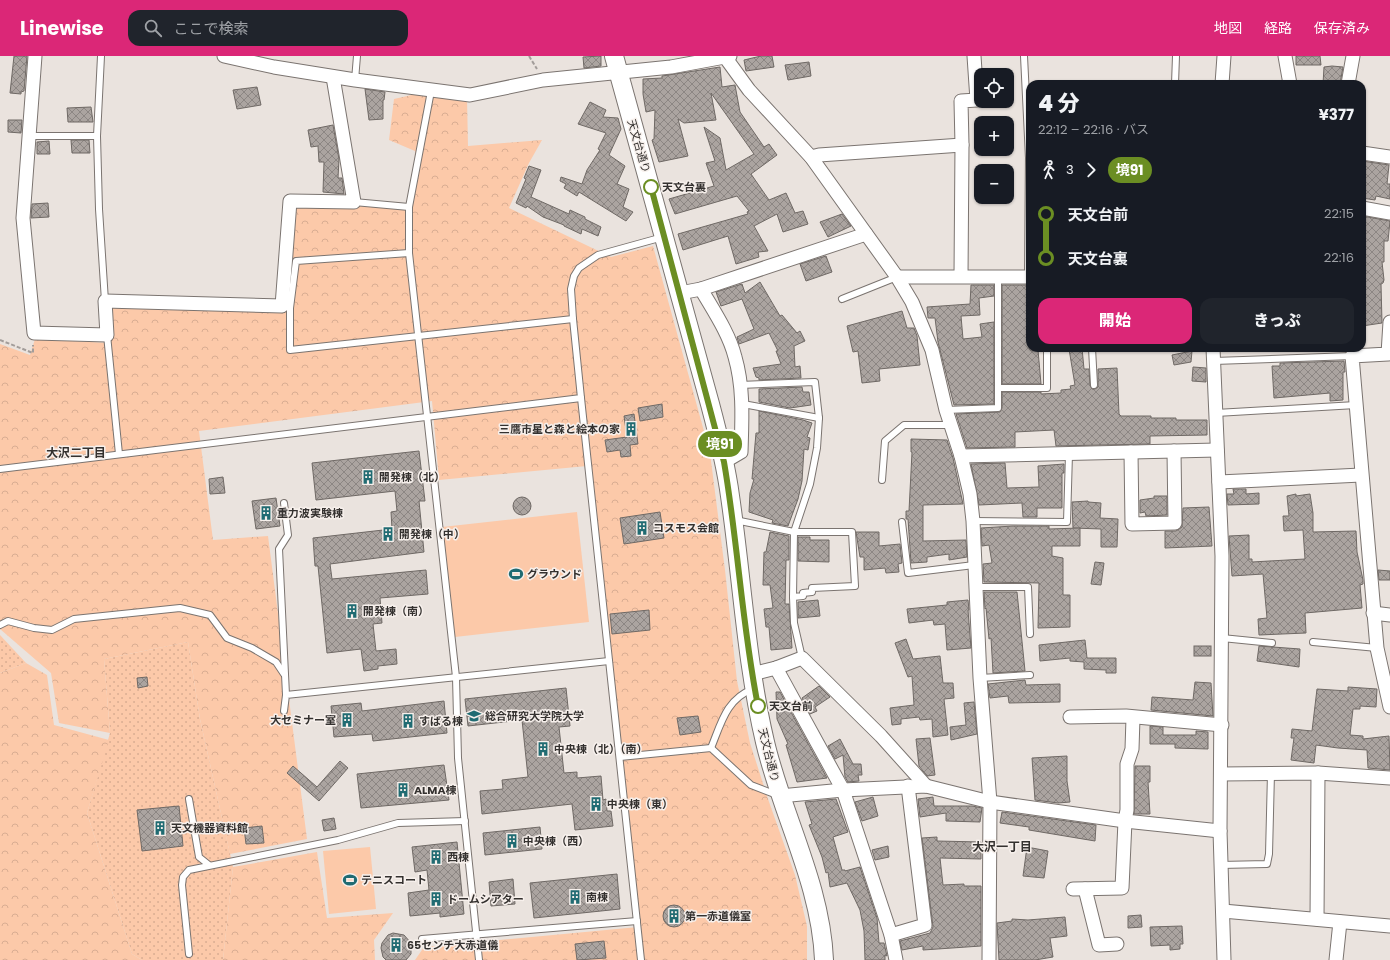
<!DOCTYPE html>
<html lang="ja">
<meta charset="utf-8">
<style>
:root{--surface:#171b24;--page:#20242c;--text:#f1f3f6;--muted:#9ea1a6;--accent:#db2777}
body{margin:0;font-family:Poppins,"Noto Sans JP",sans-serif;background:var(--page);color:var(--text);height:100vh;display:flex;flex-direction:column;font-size:15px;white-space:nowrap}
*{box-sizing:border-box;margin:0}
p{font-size:13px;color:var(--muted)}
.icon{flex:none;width:22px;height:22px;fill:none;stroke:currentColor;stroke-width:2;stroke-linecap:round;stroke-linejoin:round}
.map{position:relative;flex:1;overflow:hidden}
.sheet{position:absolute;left:1026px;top:24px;width:340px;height:272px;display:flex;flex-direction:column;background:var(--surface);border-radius:12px;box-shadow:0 1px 3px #0004}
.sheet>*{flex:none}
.badge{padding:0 8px;border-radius:13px;font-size:14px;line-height:26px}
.fabs{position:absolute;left:974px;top:12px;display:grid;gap:8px}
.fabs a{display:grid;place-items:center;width:40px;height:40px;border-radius:8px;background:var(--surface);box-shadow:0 1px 3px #0004;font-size:20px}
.map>.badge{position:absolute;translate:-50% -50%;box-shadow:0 0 0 2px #fff}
.legs{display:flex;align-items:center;gap:6px;height:44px;padding:0 12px;font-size:13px}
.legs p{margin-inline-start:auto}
.headline{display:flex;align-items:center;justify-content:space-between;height:68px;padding:0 12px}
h1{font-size:22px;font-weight:800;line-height:30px}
.action{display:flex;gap:8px;margin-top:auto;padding:8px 12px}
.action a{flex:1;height:46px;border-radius:12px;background:var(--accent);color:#fff;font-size:16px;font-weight:800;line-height:46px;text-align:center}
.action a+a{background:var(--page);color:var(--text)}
ul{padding:0 12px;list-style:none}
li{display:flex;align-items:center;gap:14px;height:44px;font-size:15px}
li i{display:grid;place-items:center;width:6px;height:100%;margin:0 5px;background:currentColor}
li i::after{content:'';width:10px;height:10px;margin:-5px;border:3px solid;border-radius:50%;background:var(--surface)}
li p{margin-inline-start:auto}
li:first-child i{background:linear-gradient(#0000 50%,currentColor 0)}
li:last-child i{background:linear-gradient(currentColor 50%,#0000 0)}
header{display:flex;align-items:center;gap:24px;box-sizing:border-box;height:56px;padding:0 20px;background:var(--accent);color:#fff}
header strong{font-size:19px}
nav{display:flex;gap:22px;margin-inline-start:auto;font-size:14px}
.search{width:280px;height:36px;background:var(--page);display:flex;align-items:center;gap:10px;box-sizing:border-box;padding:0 14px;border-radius:12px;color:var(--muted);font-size:15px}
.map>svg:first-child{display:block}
.grass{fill:url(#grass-dots)}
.forest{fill:url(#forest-crowns)}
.pitch{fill:#fcc9a9}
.building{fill:url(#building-cross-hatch);stroke:#6f6965}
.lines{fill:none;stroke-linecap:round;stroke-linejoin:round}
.lane-casing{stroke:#7b7470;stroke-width:8}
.street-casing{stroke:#7b7470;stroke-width:15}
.secondary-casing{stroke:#7b7470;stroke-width:20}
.path{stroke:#a39d9a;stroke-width:2;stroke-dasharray:4 2;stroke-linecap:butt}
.lane{stroke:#fff;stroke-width:6}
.street{stroke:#fff;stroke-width:13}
.secondary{stroke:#fff;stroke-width:18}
.line-1-casing{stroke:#fff;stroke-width:9}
.line-1{stroke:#6b8e23;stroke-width:6}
.stop-1-dot{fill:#fff;stroke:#6b8e23;stroke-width:2}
.labels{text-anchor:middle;stroke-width:3;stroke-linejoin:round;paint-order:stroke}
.street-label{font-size:11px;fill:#34312f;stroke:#f7f0ec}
.stop-label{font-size:11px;font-weight:bold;fill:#34312f;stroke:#f7f0ec;text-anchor:start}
.poi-label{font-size:11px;font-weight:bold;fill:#34312f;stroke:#f7f0ec;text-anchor:start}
.neighbourhood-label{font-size:12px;font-weight:bold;fill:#34312f;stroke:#f7f0ec}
</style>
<header>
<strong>Linewise</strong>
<div class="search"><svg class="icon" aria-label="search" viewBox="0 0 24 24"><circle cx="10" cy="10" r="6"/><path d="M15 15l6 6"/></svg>ここで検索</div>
<nav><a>地図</a><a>経路</a><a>保存済み</a></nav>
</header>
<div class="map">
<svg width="1390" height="904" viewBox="0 0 1390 904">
<defs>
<pattern id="grass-dots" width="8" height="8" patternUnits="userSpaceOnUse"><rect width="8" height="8" fill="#fcc9a9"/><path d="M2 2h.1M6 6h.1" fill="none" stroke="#d9ad92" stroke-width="1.8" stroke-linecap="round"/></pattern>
<pattern id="forest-crowns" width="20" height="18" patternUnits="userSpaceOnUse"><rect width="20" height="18" fill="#fcc9a9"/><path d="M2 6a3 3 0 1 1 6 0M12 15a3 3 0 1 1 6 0" fill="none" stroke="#d9ad92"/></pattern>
<pattern id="building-cross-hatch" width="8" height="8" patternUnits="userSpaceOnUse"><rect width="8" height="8" fill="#aba4a0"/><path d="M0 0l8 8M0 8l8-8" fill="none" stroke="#8c8683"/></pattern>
</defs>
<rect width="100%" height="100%" fill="#eae3de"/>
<!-- grass -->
<g class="grass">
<path d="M0 579 26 607 0 617Z"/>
<path d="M188 586 200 663 233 811 223 904H142L132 898 87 757 110 677 104 603Z"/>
</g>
<!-- forest -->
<g class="forest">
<path d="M416 38 467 42 468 90 542 84 529 107 509 152 611 201 653 190 710 397 725 514 737 625 750 687 768 743 795 819 807 870V904H415L424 891 638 871 587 410 439 424 432 345 199 375 213 484 268 480 307 783 230 798 200 663 188 586 104 603 110 677 59 667 51 617 0 573V288L30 299 35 283 109 287 106 252 282 254 292 151 414 147 415 95 389 84 394 43Z"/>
<path d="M26 607 47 619 54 669 109 684 87 757 132 898 142 904H0V617Z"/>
<path d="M317 796 327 862 393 857 374 884 375 904H223L233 811Z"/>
</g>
<!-- pitch -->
<g class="pitch">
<path d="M577 456 589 566 455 581 442 471Z"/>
<path d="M370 791 376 853 329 858 323 795Z"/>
</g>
<!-- building -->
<g class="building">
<path d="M14 0H27L24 35 21 36V38L10 37Z"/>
<path d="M601 0V10L584 12 583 1Z"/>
<path d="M761 0H772L774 11 746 15 744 4Z"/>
<path d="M1296 0H1320L1321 9H1296Z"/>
<path d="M809 6 811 20 788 24 785 9Z"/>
<path d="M1332 10 1343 11 1340 28H1323L1324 11Z"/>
<path d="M720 11 722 31 735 29 740 56 764 91 769 88 777 99 751 118 769 144 786 137 795 157 803 155 808 168 783 176 777 158 754 170 768 195 758 196 759 201 736 208 728 180 683 194 678 178 748 158 747 156 749 155 737 140 675 158 669 143 714 130 706 107 715 105 704 71 720 82 726 114 754 98 711 37 716 64 684 67 678 63 688 100 659 106 652 84 654 83 655 54 646 56 643 38V23L662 22V20Z"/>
<path d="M257 31 261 49 237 53 233 34Z"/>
<path d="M365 33 385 36 384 44H383V63L369 64Z"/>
<path d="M590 46 606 54 603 61 618 62 621 73 609 99 625 110 617 128 629 133 623 151 633 156 626 165 579 136 577 140 564 132 566 128 560 125 561 121 582 128 587 114 600 94 598 93 606 77 578 68Z"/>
<path d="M91 51 93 66H68L67 52Z"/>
<path d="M8 64H22L21 77 8 76Z"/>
<path d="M333 69 339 103 338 122H342L344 138 323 136 324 106H319L318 90 311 91 308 74Z"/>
<path d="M71 84H89L90 97H72Z"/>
<path d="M49 85 50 98H37V86Z"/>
<path d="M1362 105 1389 109 1387 128H1390V143L1376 140 1375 144 1362 142Z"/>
<path d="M529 110 541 114 531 141 569 158 570 154 585 161V163L601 171 598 180 582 173 581 178 564 170V169L543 161 527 150 526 152 516 147 526 123 524 122Z"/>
<path d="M48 147 49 161 31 162 32 148Z"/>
<path d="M842 158 851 170 828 181 820 166Z"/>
<path d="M1362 160 1390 165 1388 185H1384V206H1382L1384 224 1383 227 1381 228 1382 267 1362 270V219H1365V180H1362Z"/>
<path d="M826 200 832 216 806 225 800 208Z"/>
<path d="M760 226 780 260 782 259 797 277 800 275 805 285 794 290 795 311 800 310 801 322 759 324V322L756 321 753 312 781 308 776 295H778L769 277 739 288 737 281 754 273 742 243 721 250 716 236 742 228 745 237Z"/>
<path d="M971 229H994V240L979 242 980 259 961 260 963 283 982 281 980 268 994 266V348L954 349 938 286 935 262H928L927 251 970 248Z"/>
<path d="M1002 229H1030V294H1038L1041 328H1002Z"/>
<path d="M902 255 907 272H914L917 280 920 309 879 313 880 325 862 327 858 295 853 296 847 270Z"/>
<path d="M1082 292 1084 313H1089L1090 329 1092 333H1095L1098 331V313L1117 312 1119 358 1121 360H1151V362H1176V364H1207V379L1150 380V388L1056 390 1054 374 1015 376V391L967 392 956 358 1000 356 1002 352V336H1041V338L1061 337V334L1071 333 1070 330 1075 329 1069 293Z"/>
<path d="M1192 295 1191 306 1174 309 1172 299Z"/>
<path d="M1344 305 1345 316H1343V344L1330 345V337L1274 342 1272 310H1280V307Z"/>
<path d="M1193 311 1206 312V326L1192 325Z"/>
<path d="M802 331 803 336H809L811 349 790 352 759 346V333Z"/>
<path d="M662 348 663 361 640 365 638 352Z"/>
<path d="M759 355 803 364 812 367 807 381 810 382 808 394 804 393 802 425 798 443 788 470 772 467 773 464 749 456 750 437 754 423H752L756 377H759Z"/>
<path d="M634 358 638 388 630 389 631 400 621 401 620 394 607 396 605 384 627 381 624 360Z"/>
<path d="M911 383 947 384 953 402 963 448 923 449V485L966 484 967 501 949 504V498L927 501V506L911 507 908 463H906V455H909L912 396H911Z"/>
<path d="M419 395 425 445H419L424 496 330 508 332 523 426 514 428 538 380 542 382 567 373 568 376 595 396 593 397 608 378 610V613L364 615 361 593 327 597 318 510H315L313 482 392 473 391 456 397 455 395 435 316 444 312 407Z"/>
<path d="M1005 407 1007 432 1039 431 1038 410 1064 408V417H1062V452H1037V461H1023L1022 447 979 449 971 408Z"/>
<path d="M223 421 225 437 210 438 209 423Z"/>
<path d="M1233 433H1246V438L1259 437V448L1228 449 1227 438H1234Z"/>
<path d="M1296 438V440L1310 438 1313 457V476L1356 475 1357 496 1363 524V528L1360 529 1362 552 1305 557 1306 577 1259 579 1258 563 1267 562 1263 518 1232 520 1229 480 1249 479V503H1252V506L1305 503 1303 474 1284 475 1283 460H1289L1287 440Z"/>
<path d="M1154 440H1167V459L1146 460 1145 456 1140 457V444L1154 442Z"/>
<circle cx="522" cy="450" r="9"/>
<path d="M276 442 280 470 256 473 252 445Z"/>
<path d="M1088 445V446L1101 447 1100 462 1118 463 1117 491H1101V473L1073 472 1072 446Z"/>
<path d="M1209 451 1212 490 1165 492V475H1176L1182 471 1183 452Z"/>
<path d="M660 456 664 482 624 488 620 462Z"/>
<path d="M1013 470H1049V473L1080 472V490H1052V500L1063 502V539H1070V571L1038 572 1039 527 984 526 983 508 992 507 989 489 982 490 981 472Z"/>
<path d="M770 476 789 480V504H786L785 548H789L792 592 771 594 769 571H766L764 553 773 552 770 529H763L764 496H766Z"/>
<path d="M856 476H879V490L900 488 902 507 898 508 899 516 886 517 885 512 864 514V501H860Z"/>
<path d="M798 481H810V484H829V506L798 505Z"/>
<path d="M1095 506 1104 507 1101 529 1091 528Z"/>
<path d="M1378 514 1390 515V524H1379Z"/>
<path d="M984 536H1017L1025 615 993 617 991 582 989 583 986 552 985 553Z"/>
<path d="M818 544 820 560 798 562V546Z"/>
<path d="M968 544 969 554H968L971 592 947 594 945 568 934 569 933 564 909 567 907 553 947 549V546Z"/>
<path d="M649 554 650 574 612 578 610 558Z"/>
<path d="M906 583 913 603 940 600 943 627H953L954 642 944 643 948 679 933 681 932 663 920 664 919 661 901 663V668L892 669 890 652 914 649 912 620 908 621 895 587Z"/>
<path d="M1085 584 1087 602H1116V617H1106V614L1084 613V606L1070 605V602L1040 605 1039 589Z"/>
<rect x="1194" y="590" width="17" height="10"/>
<path d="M1259 590 1300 593 1299 611 1257 605Z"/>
<path d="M147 621 148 630 138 632 137 622Z"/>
<path d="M1025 624 1026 629 1060 628V646L1009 647 1008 640 990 642 988 628Z"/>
<path d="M1195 626 1211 627 1213 660 1151 654 1152 641 1193 644Z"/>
<path d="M819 630 830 641 815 651 817 655 810 658 802 642Z"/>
<path d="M1348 631 1377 633 1376 651 1360 650V653H1353L1350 679 1363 680V683L1389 680 1390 714 1368 712 1367 694 1338 692 1316 689 1314 707 1291 704 1294 682H1291L1292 673 1312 675 1317 633 1348 635Z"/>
<path d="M566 632 570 670 559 671 564 717 577 716V722L601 720 603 744 606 743 607 755H611L613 770 575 774 572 748 482 758 480 735 503 733 502 724 528 721 522 664 468 670 465 643Z"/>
<path d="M776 636H780L827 722 797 726 786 689 788 688 777 663Z"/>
<path d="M444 645 447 677 373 685 372 678 334 681 331 650 361 647 362 655Z"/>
<path d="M974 646 977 678 951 684 950 671 966 669 964 647Z"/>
<path d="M698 660 701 676 680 679 677 662Z"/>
<path d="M1150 670 1163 671V679H1196V675L1208 676V693L1175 692V688H1150Z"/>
<path d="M930 682 935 719 927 720 919 710 916 683Z"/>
<path d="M840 683 853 708H861L862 719H858L859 725 848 726 845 721 843 699 835 703 828 690Z"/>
<path d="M1067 700V725L1070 746 1058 747 1035 744 1032 702Z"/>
<path d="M340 705 348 712 319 745 287 717 293 710 317 731Z"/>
<path d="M444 709 449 744 361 752 357 718Z"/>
<path d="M1135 710H1150V726H1148L1150 758H1134Z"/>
<path d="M873 741 878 760 862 765 855 746Z"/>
<path d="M933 741 934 750H972L982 752 980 766 946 765V757L920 761 918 743Z"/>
<path d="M836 743 848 776 833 781 842 814H845V815L860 811 877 862 879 887H884L887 900 885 899V904H865L864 875 860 854 847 827 830 831 828 816 826 817 822 801 809 769 812 768 805 746Z"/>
<path d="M179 750 183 790 142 795 137 754Z"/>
<path d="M1002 756 1096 769 1095 785 1029 774V771L1000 767Z"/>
<path d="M334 762 336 773 324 775 322 764Z"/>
<path d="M262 770 264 787 246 788 244 772Z"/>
<path d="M540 771 542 793 485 799 483 777Z"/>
<path d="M937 781V785L981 786V803L940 802 943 829 964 828V830H981V890L923 894V890L902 894 900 885 930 877 933 871 922 782Z"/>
<path d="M457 786 464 858 440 861V857L410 860 408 837 429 834 427 814 415 816 412 791Z"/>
<path d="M888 790 889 801 875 804 872 794Z"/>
<path d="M1027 791 1048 795 1044 822 1023 820Z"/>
<path d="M617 818 620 853 534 862 530 827Z"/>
<path d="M513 823 515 848 491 850 489 826Z"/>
<circle cx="674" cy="860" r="11"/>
<path d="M1141 859 1142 871 1128 872V860Z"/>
<path d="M1065 861 1067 880 1050 882 1053 901 1035 904H999L997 867 1012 865V863L1028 864Z"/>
<path d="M1182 870 1183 888H1180V893L1170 894V889L1151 890 1150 871Z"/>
<path d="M393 877 404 879 411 887V898L406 904H386L383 901 381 892 382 887 388 879Z"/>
<path d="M604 885 606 902 577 904 575 888Z"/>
</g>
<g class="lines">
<defs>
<g id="lane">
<path d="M101 0 97 80 99 153 105 245"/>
<path d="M1024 0 1029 102 1028 221"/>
<path d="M355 24 357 0"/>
<path d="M1175 28 1176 0"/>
<path d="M431 35 409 151V197L456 621 458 702 479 904"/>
<path d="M29 80H97"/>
<path d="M354 146 409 151"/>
<path d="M409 197 296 205 290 252V294L573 263"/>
<path d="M842 243 897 221"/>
<path d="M107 279 119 398"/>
<path d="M1092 292 1094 329"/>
<path d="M1214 305 1352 300"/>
<path d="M740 329 815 326 819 362 817 392 810 428 794 476 793 541 794 567 802 602"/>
<path d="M998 332H1047V292"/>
<path d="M581 342 641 904"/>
<path d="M743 348 819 362"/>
<path d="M946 354 998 352V221"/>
<path d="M1216 357 1356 349"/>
<path d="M0 413 581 342 573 263 571 233 574 220 579 212 598 199 663 181"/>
<path d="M882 424 885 385 904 369H950"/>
<path d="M284 447 288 479 279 493 286 639"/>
<path d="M735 464 794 476H852L855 530 812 532V536L803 537V540L793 541"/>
<path d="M973 465 1067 466 1069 398"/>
<path d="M902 466 908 517 974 509"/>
<path d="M975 531H1028L1030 578"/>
<path d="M0 569 8 565 34 572 52 574 74 563 180 552 210 559 227 582 252 592 276 606 284 618"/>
<path d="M1222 582 1272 587"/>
<path d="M1313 586 1377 592"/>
<path d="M980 622 1030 619"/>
<path d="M284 655 286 639 609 605"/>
<path d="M711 692C721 668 726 643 753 633"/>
<path d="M620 701 711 692 751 729 777 739"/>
<path d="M189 743 199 801 209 809"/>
<path d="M1220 809 1267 808 1269 798 1271 717"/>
<path d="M422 883 637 865"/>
<path d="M189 898 182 829 183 821 189 814 338 784 398 767 465 765"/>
</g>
<g id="street">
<path d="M35 0 23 162 34 277 107 279 105 245 282 250 290 145 354 146 333 21"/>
<path d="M224 0 274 11 355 24 470 39 543 24 671 11 730 0"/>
<path d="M1285 0 1290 28"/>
<path d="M725 1 749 34 811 101 897 221 912 246 932 294 946 354 961 400 970 438 973 465 980 622 990 746 989 904"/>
<path d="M1222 28 1224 0"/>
<path d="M1348 28 1353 0"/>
<path d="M1362 97 1390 101"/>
<path d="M811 101 819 99 962 89 961 45 977 44 974 0"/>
<path d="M1362 152 1390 157"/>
<path d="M961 220 962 89"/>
<path d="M897 221H1030"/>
<path d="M701 233C713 254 729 277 735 301 744 332 742 364 741 396L724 406"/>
<path d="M680 237 701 233 866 178"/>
<path d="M1390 266 1388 298 1352 300 1377 592 1390 651"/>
<path d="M1213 292 1222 500 1220 775 1224 904"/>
<path d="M1131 396 1132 468 1175 467 1174 395"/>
<path d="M961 400 1217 394"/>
<path d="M1219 426 1361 419"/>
<path d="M1373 557 1390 559"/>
<path d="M776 612 843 734 891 879 896 904"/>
<path d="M752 618 776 612 802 602 881 680 926 730"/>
<path d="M1070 661 1126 660 1222 669"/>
<path d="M1221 718 1318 717 1390 722"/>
<path d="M780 740 843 734 926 730 990 746 1125 765 1220 775"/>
<path d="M1073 833 1122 832 1125 765 1127 754V708L1132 693 1133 662"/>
<path d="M1085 833 1099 889 1117 888"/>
<path d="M1223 855 1390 870"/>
<path d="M1317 863 1318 717"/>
<path d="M891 879 925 869 908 730"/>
<path d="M1336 904 1340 866"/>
</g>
<path id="secondary" d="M614 0 710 348C718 378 726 409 730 440 742 522 746 605 765 686 782 759 821 828 824 904"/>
</defs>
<!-- lane casing -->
<use href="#lane" class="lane-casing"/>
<!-- street casing -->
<use href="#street" class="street-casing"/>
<!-- secondary casing -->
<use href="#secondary" class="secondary-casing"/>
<!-- path -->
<g class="path">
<path d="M529 0 537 13"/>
<path d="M0 284 33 297V289"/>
</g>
<!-- lane -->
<use href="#lane" class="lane"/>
<!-- street -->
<use href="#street" class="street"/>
<!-- secondary -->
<use href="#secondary" class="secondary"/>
</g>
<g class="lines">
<defs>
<path id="line-1" d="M651 131 724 406C738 487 742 570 758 650"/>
</defs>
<!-- line-1 casing -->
<use href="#line-1" class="line-1-casing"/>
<!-- line-1 -->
<use href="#line-1" class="line-1"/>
</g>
<!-- icons -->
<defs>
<symbol id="building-bare" viewBox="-9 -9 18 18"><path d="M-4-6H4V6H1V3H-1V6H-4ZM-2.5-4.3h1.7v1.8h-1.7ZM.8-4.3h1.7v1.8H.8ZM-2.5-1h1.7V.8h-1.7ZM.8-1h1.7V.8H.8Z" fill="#206b72" stroke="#f7f0ec" stroke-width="2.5" paint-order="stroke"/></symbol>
<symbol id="stadium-bare" viewBox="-9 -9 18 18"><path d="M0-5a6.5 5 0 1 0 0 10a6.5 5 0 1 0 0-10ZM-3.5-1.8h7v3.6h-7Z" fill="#206b72" stroke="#f7f0ec" stroke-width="2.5" paint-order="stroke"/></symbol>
<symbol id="university-bare" viewBox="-9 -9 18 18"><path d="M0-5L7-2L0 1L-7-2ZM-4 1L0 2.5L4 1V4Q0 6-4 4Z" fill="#206b72" stroke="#f7f0ec" stroke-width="2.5" paint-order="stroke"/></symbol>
</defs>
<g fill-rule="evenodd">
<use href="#building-bare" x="621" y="363" width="20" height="20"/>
<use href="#building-bare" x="358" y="411" width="20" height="20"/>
<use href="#building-bare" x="256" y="447" width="20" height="20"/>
<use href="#building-bare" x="632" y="462" width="20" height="20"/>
<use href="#building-bare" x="378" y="468" width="20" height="20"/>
<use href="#stadium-bare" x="506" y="508" width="20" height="20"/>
<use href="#building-bare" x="342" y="545" width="20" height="20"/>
<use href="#university-bare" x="464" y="650" width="20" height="20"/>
<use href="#building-bare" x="337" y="654" width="20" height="20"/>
<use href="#building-bare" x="398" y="655" width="20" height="20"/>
<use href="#building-bare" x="533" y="683" width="20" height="20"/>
<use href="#building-bare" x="393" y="724" width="20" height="20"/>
<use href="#building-bare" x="586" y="738" width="20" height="20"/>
<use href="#building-bare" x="150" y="762" width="20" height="20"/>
<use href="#building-bare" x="502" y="775" width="20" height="20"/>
<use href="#building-bare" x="426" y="791" width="20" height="20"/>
<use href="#stadium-bare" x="340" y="814" width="20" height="20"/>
<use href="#building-bare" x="565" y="831" width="20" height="20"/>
<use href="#building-bare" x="426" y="833" width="20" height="20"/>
<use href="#building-bare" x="664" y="850" width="20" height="20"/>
<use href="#building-bare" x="386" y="879" width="20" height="20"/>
</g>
<!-- markers -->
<g class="stop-1-dot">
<circle cx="651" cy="131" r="7"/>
<circle cx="758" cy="650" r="7"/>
</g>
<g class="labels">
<!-- street labels -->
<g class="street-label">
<text transform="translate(639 90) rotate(74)" y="4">天文台通り</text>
<text transform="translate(769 699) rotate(76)" y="4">天文台通り</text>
</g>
<!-- stop labels -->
<g class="stop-label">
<text x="662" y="135">天文台裏</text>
<text x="769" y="654">天文台前</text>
</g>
<!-- poi labels -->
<g class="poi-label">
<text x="620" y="377" text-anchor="end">三鷹市星と森と絵本の家</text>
<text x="379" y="425">開発棟（北）</text>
<text x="277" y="461">重力波実験棟</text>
<text x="653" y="476">コスモス会館</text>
<text x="399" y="482">開発棟（中）</text>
<text x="527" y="522">グラウンド</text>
<text x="363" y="559">開発棟（南）</text>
<text x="485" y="664">総合研究大学院大学</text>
<text x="336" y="668" text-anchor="end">大セミナー室</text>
<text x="419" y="669">すばる棟</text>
<text x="554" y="697">中央棟（北）（南）</text>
<text x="414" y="738">ALMA棟</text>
<text x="607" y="752">中央棟（東）</text>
<text x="171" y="776">天文機器資料館</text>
<text x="523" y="789">中央棟（西）</text>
<text x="447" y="805">西棟</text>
<text x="361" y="828">テニスコート</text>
<text x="586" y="845">南棟</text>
<text x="447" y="847">ドームシアター</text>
<text x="685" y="864">第一赤道儀室</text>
<text x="407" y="893">65センチ大赤道儀</text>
</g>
<!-- neighbourhood labels -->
<g class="neighbourhood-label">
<text x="76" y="401">大沢二丁目</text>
<text x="1002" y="795">大沢一丁目</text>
</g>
</g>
</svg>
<div class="fabs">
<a><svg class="icon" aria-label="locate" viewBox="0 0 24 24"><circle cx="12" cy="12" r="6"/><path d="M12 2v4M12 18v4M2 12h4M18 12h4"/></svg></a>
<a>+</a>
<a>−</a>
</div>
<b class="badge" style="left:720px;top:388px;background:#6b8e23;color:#fff">境91</b>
<section class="sheet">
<div class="headline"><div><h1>4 分</h1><p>22:12 – 22:16 · バス</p></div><b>¥377</b></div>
<div class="legs"><svg class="icon" aria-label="walk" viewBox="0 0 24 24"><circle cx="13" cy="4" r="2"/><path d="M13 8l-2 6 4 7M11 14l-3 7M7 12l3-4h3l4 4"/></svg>3<svg class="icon" aria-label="forward" viewBox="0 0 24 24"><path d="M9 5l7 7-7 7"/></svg><b class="badge" style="background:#6b8e23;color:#fff">境91</b></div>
<ul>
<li><i style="color:#6b8e23"></i><b>天文台前</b><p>22:15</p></li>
<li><i style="color:#6b8e23"></i><b>天文台裏</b><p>22:16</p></li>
</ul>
<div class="action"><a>開始</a><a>きっぷ</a></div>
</section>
</div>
